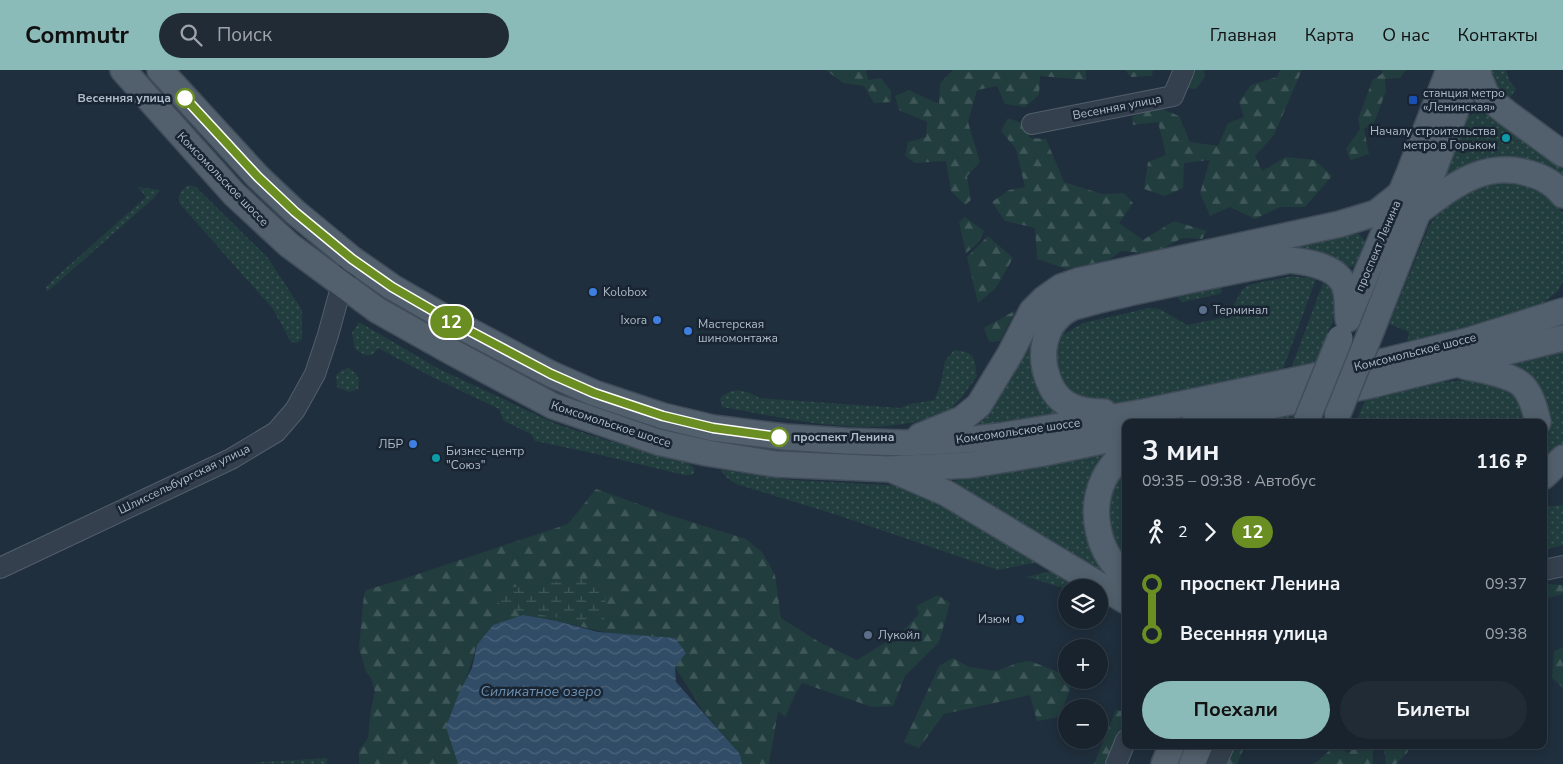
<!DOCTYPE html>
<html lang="ru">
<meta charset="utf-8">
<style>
:root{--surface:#18232e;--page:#212b36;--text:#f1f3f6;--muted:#9fa4aa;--line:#36404a;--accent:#8bbbb9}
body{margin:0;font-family:"Nunito Sans",sans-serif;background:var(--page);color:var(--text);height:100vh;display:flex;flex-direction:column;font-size:19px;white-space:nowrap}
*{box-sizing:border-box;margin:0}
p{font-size:16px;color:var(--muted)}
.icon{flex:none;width:28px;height:28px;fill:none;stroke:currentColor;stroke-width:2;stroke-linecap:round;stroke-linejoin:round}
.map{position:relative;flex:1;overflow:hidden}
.drawer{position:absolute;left:1122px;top:349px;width:425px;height:330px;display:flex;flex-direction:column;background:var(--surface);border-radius:10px;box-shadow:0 2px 12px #0003,0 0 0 1px var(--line)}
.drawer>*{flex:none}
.badge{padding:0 10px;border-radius:16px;font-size:18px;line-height:32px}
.fabs{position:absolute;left:1058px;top:509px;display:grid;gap:10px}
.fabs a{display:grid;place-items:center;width:50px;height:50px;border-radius:50%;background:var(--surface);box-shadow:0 2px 12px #0003,0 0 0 1px var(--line);font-size:25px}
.map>.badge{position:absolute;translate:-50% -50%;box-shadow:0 0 0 2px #fff}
.legs{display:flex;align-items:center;gap:8px;height:55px;padding:0 20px;font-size:16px}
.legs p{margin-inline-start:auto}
.head{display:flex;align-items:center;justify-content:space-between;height:85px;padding:0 20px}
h1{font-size:28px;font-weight:700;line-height:38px}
.primary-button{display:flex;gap:10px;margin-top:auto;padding:10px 20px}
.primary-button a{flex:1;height:58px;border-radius:30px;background:var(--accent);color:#111;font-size:20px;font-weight:700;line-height:58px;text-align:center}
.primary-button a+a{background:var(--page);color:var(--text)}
ul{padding:0 20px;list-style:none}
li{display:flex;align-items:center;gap:18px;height:50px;font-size:19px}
li i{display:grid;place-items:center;width:8px;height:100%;margin:0 6px;background:currentColor}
li i::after{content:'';width:12px;height:12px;margin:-6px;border:4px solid;border-radius:50%;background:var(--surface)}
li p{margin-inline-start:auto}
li:first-child i{background:linear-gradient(#0000 50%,currentColor 0)}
li:last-child i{background:linear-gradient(currentColor 50%,#0000 0)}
header{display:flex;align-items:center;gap:30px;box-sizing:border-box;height:70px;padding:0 25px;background:var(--accent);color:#111}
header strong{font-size:24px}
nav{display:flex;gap:28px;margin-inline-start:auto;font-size:18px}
.search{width:350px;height:45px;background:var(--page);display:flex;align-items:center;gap:12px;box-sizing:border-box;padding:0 18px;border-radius:28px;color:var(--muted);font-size:19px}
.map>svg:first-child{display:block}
.grass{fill:url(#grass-dots)}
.forest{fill:url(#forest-firs)}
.wetland{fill:url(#wetland-marsh)}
.water{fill:url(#water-waves)}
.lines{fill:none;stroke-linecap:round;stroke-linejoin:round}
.minor-casing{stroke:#525e6b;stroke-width:22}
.major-casing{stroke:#404c59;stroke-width:28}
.minor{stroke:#34404d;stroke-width:20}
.major{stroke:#52606d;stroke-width:25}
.major-bridge-casing{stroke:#404c59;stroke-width:28;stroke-linecap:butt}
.major-bridge{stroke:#52606d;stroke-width:25}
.line-1-casing{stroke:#fff;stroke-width:11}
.line-1{stroke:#6b8e23;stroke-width:8}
.stop-1-dot{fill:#fff;stroke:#6b8e23;stroke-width:2.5}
.transit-dot{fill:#1a4fb4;stroke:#192532;stroke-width:2}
.culture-dot{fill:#0f9aa8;stroke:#192532;stroke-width:2}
.shop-dot{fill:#3f7fe0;stroke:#192532;stroke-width:2}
.service-dot{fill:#5c6f8a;stroke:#192532;stroke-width:2}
.labels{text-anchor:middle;stroke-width:5;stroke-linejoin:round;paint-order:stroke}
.poi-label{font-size:12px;fill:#afbbc9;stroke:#192532;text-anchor:start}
.stop-label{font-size:12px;font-weight:bold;fill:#afbbc9;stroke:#192532;text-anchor:end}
.street-label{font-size:12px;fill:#afbbc9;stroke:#192532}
.water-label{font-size:14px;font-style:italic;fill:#6c8faf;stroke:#192532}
</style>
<header>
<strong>Commutr</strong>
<div class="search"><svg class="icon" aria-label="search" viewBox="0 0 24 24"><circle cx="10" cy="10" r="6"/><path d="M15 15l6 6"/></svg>Поиск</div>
<nav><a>Главная</a><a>Карта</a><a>О нас</a><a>Контакты</a></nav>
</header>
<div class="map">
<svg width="1563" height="694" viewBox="0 0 1563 694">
<defs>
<pattern id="grass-dots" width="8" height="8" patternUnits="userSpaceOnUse" patternTransform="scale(1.25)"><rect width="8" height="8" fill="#223d3e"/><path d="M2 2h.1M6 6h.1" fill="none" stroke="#405759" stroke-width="1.8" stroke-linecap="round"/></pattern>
<pattern id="forest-firs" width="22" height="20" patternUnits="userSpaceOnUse" patternTransform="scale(1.25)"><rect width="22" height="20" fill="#223d3e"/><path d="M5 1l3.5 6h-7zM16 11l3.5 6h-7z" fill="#405759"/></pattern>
<pattern id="wetland-marsh" width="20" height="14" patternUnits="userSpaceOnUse" patternTransform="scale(1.25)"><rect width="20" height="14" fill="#223d3e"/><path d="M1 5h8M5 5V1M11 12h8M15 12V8" fill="none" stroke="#405759"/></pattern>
<pattern id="water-waves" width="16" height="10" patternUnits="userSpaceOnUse" patternTransform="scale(1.25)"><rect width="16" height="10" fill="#314c66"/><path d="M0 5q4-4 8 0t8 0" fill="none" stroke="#4c647b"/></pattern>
</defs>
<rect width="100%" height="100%" fill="#202f3d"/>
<!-- grass -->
<g class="grass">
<path d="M1490 0H1506L1509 10 1516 19 1509 29 1500 26Z"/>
<path d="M1482 40H1487L1563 93V116L1543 101 1444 110 1465 51C1470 44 1474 42 1482 40Z"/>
<path d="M1495 108 1536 116 1550 127 1563 143V211L1558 221 1533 241 1406 278 1409 262 1389 254 1429 156 1437 144 1450 130Z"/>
<path d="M189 115 196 117 268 188 302 240V269L297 273 291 272 273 239 179 133C178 123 181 120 189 115Z"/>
<path d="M138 117 160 120 154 128 47 222 46 217 55 208 146 127Z"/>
<path d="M1346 163 1359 164 1366 172 1358 193 1352 197 1335 193 1304 179 1093 223C1084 226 1071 228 1064 234 1036 253 1025 288 1041 319 1046 330 1057 338 1067 346L979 359 975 353 982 347 1002 319 1038 249 1050 235 1071 223Z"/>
<path d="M1292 206 1316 209 1280 307 1185 326 1100 336 1068 322 1059 310 1054 279 1059 267 1083 253 1149 238 1160 239 1187 255 1227 247 1242 220 1248 215Z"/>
<path d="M1323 213 1333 220 1336 243 1291 352H1271Z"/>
<path d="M1222 217V220L1220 224 1182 232 1179 229 1178 226Z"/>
<path d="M359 252 439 299 554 353 606 370 690 394 694 398V403L691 405H684L592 383 535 371 531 364 504 351 499 339 432 307 378 278 372 285H365L355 279 352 263Z"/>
<path d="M954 280C975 282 974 286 977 306 970 316 955 338 945 343 939 347 930 349 923 350 858 367 787 348 722 337L720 329C731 316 746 320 759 328L900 338 910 334 935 330 942 308 945 291Z"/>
<path d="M1563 281V380L1544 398V376L1548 353 1500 294Z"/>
<path d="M349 298C358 305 360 307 358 319L349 322 337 317 336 305 342 300Z"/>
<path d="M1488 308 1514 318 1532 352H1356L1368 323 1413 315Z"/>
<path d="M1116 377 1094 410 1126 517 952 414 955 411 961 409 1068 388Z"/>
<path d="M1126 392V495L1109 473V414Z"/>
<path d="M721 400 791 410 910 416 1044 491 998 500 837 445 736 414 726 407Z"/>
<path d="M1563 435V475L1544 480V437Z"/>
<path d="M1055 500 1085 517 1066 518V519L1027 507Z"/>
<path d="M327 688V694L252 693Z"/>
</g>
<!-- forest -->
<g class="forest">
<path d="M826 0H866L868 10 881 8 891 21V32L874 33 864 16 843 13Z"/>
<path d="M953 0H1086V10L1040 6 1039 25 1025 37 1005 34 997 16 977 20 968 52 980 92 967 106 971 130 965 135 951 121 946 91 915 93 905 86 908 72 926 67 927 52 899 40 895 26 909 20 939 34 940 13Z"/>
<path d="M1125 0H1153L1152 6 1131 7Z"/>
<path d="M1174 0H1204L1205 7 1196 19 1184 18Z"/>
<path d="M1280 0H1302L1274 65 1255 86 1262 101 1286 87 1315 90 1332 106 1305 137H1280L1255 149 1230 137 1210 146 1200 123 1210 90 1184 93 1183 118 1165 126 1144 119 1148 92 1166 85 1158 52 1133 55 1132 46 1160 38 1179 46 1190 72 1218 76 1228 53 1244 47 1239 32 1251 15 1277 7Z"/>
<path d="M1382 0H1406L1400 8 1385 9 1386 21 1374 53 1364 59 1369 84 1350 90 1346 79 1360 59 1358 49 1373 9 1382 4Z"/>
<path d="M1008 48 1024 54 1030 68 1046 69 1064 112 1102 124 1124 123 1133 133 1119 153 1143 170 1174 151 1207 161 1202 169 1182 168 1164 178 1142 183 1121 181 1109 190 1066 199 1037 189 1035 158 1005 151 992 132 1009 120 1025 117 1016 79 1001 61Z"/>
<path d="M965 147 984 161 977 174 966 183 959 152Z"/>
<path d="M988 166 1013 188 996 218 978 233 967 187Z"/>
<path d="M1016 240 1000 271 989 272 984 258Z"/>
<path d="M596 419 669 445 746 469 762 482 775 505 781 548 819 572 857 590 901 563 919 544 916 536 938 525 950 533 939 572 905 606 893 636 872 637 802 613 795 625 785 647 778 641 769 694H742L740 684 703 641 675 597V568L608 563 549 549 515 548 477 575 466 609 454 682 458 694H359V680L368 668 371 638 375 622 371 608 366 602 359 578 364 525 366 520 400 510 568 454Z"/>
<path d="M1544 514 1563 515V524L1544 529Z"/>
<path d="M1563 577V618L1552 608 1554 581Z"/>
<path d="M953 588 969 597 997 601 1017 593 1030 591 1066 605V610H1070L1072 615 1059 647 1037 651 1030 625 944 644 919 678 904 672 939 596Z"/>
<path d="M1116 640 1126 642 1124 653 1106 692 1103 694H1094Z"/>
<path d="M1218 675H1245L1237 694H1217Z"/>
<path d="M1327 675H1342L1341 678 1348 683 1356 675H1373V694H1314L1329 681Z"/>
<path d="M1389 675H1410L1407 683 1396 694H1386L1384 679Z"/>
</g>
<!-- wetland -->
<path class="wetland" d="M593 508 606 525 604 554 520 542 489 529 506 518Z"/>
<!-- water -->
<path class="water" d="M523 545 557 551 598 562 675 568 686 583 675 597 676 612 740 684 742 694H458L446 657 459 623 472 598 477 575 493 555Z"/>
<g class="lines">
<defs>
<g id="minor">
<path d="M1032 54 1173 26 1184 0"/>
<path d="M0 498 231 389 276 362 295 340 315 304 328 265 342 214 347 202"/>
<path d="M1544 500 1563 496"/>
<path d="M1116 694 1126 670"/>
<path d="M1216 694 1224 675"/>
</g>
<g id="major">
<path d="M123 0 234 124 289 175 377 240 452 282 553 336 658 372 707 383 775 394 888 399 970 395 1044 383 1126 366"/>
<path d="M160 0 258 107 295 142 352 189 392 217 449 250 551 304 594 323 663 346 713 358 785 367 846 371 904 373 966 370 1000 366 1144 342 1377 293 1467 271 1563 241"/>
<path d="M1478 0 1479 7 1487 26 1492 31 1507 43 1563 84"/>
<path d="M1418 142C1453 116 1485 89 1531 104 1543 107 1556 115 1563 125"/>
<path d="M1349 245 1408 106 1449 0"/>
<path d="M1370 264 1418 142 1471 0"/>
<path d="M1464 296C1480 300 1512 304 1523 316 1532 326 1535 340 1538 352"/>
<path d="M1104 342C1081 342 1060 337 1050 314 1038 287 1042 253 1071 238 1075 236 1081 235 1085 234 1101 229 1117 226 1133 222 1185 211 1238 200 1290 190 1309 192 1342 197 1346 221 1348 230 1347 240 1348 249"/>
<path d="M1194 352 1371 315 1563 268"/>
<path d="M920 366 962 349 979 335 1010 284 1032 241 1044 229 1061 217 1078 211 1340 154 1376 143 1400 124"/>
<path d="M1126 380C1117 390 1108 399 1103 411 1089 442 1098 485 1126 505"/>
<path d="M895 401 946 423 1126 531"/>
<path d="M1544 406 1563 388"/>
<path d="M1164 694 1172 675"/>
<path d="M1192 694 1200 675"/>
</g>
</defs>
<!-- minor casing -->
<use href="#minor" class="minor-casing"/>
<!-- major casing -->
<use href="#major" class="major-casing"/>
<!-- minor -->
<use href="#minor" class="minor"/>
<!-- major -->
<use href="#major" class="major"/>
<defs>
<g id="major-bridge">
<path d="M1337 346 1370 264"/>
<path d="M1306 352 1340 268"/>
</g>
</defs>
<!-- major-bridge casing -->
<use href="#major-bridge" class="major-bridge-casing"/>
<!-- major-bridge -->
<use href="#major-bridge" class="major-bridge"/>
</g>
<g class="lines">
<defs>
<path id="line-1" d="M185 28 258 107 295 142 352 189 392 217 449 250 551 304 594 323 663 346 713 358 779 367"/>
</defs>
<!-- line-1 casing -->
<use href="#line-1" class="line-1-casing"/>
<!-- line-1 -->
<use href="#line-1" class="line-1"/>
</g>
<!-- markers -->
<g class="stop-1-dot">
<circle cx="185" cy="28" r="9"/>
<circle cx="779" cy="367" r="9"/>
</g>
<rect class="transit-dot" x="1408" y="25" width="10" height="10" rx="2.5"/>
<g class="culture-dot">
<circle cx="1506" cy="68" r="5"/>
<circle cx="436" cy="388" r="5"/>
</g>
<g class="shop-dot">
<circle cx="593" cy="222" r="5"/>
<circle cx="657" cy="250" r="5"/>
<circle cx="688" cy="261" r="5"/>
<circle cx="413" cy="374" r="5"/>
<circle cx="1020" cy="549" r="5"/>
</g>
<g class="service-dot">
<circle cx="1203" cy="240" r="5"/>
<circle cx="868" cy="565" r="5"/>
</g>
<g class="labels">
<!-- poi labels -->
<g class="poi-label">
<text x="1423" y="27">станция метро<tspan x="1423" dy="14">«Ленинская»</tspan></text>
<text x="1496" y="65" text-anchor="end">Началу строительства<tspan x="1496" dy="14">метро в Горьком</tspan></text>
<text x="603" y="226">Kolobox</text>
<text x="1213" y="244">Терминал</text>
<text x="647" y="254" text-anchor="end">Ixora</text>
<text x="698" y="258">Мастерская<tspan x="698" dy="14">шиномонтажа</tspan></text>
<text x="403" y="378" text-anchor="end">ЛБР</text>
<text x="446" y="385">Бизнес-центр<tspan x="446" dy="14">"Союз"</tspan></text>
<text x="1010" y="553" text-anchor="end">Изюм</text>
<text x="878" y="569">Лукойл</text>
</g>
<!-- stop labels -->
<g class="stop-label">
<text x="171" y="32">Весенняя улица</text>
<text x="793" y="371" text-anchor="start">проспект Ленина</text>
</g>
<!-- street labels -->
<g class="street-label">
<text transform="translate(1117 37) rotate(-11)" y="4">Весенняя улица</text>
<text transform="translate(223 109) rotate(46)" y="4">Комсомольское шоссе</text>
<text transform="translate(1378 176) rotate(-67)" y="4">проспект Ленина</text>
<text transform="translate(1415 282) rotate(-14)" y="4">Комсомольское шоссе</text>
<text transform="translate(611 354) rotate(18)" y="4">Комсомольское шоссе</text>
<text transform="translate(1018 361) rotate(-8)" y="4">Комсомольское шоссе</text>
<text transform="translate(184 409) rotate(-26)" y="4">Шлиссельбургская улица</text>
</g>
<!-- water labels -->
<g class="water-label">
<text x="541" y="626">Силикатное озеро</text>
</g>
</g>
</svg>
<div class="fabs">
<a><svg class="icon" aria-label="layers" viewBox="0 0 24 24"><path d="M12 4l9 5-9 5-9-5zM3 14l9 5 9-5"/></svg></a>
<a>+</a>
<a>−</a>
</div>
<b class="badge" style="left:451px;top:252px;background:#6b8e23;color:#fff">12</b>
<section class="drawer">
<div class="head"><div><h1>3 мин</h1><p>09:35 – 09:38 · Автобус</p></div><b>116 ₽</b></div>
<div class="legs"><svg class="icon" aria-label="walk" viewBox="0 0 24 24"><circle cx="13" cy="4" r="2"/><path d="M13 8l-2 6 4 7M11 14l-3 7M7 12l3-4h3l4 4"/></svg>2<svg class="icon" aria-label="forward" viewBox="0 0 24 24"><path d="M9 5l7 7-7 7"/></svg><b class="badge" style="background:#6b8e23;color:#fff">12</b></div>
<ul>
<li><i style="color:#6b8e23"></i><b>проспект Ленина</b><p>09:37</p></li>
<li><i style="color:#6b8e23"></i><b>Весенняя улица</b><p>09:38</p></li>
</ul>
<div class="primary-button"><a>Поехали</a><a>Билеты</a></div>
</section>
</div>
